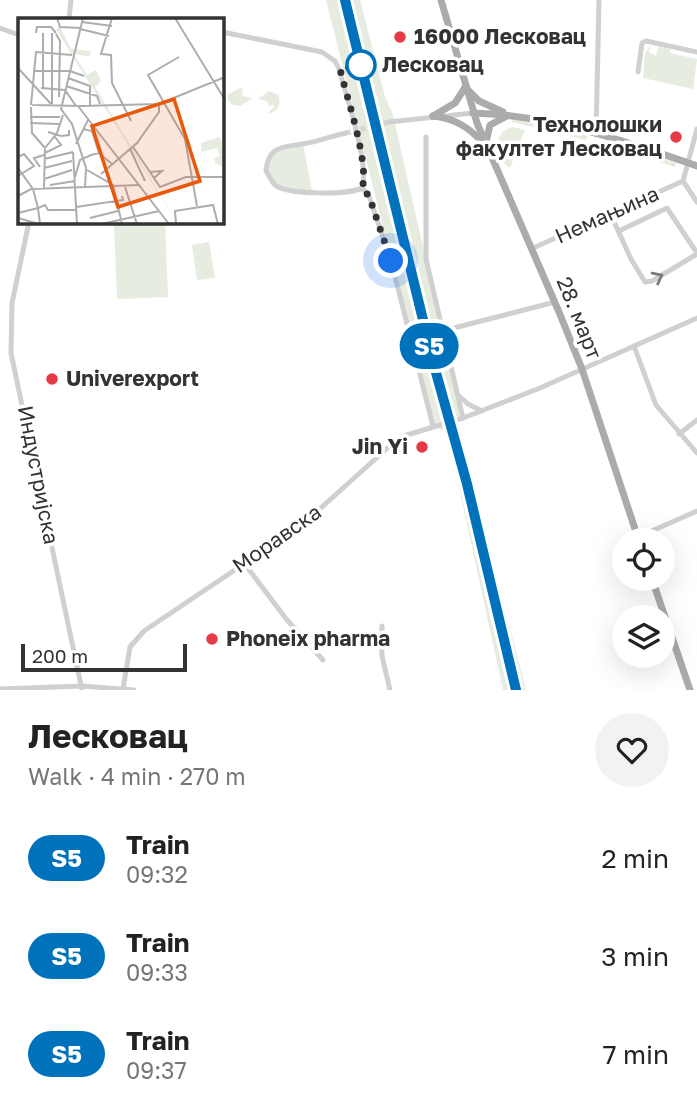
<!DOCTYPE html>
<meta charset="utf-8">
<style>
:root{--surface:#fff;--page:#f2f2f2;--text:#222;--muted:#767676}
body{margin:0;font-family:"Golos Text",sans-serif;background:var(--page);color:var(--text);height:100vh;display:flex;flex-direction:column;font-size:26px;white-space:nowrap}
*{box-sizing:border-box;margin:0}
p{font-size:23px;color:var(--muted)}
.icon{flex:none;width:38px;height:38px;fill:none;stroke:currentColor;stroke-width:2;stroke-linecap:round;stroke-linejoin:round}
.map{position:relative;height:690px;overflow:hidden}
.panel{display:flex;flex-direction:column;background:var(--surface);flex:1}
.panel>*{flex:none}
.badge{padding:0 14px;border-radius:23px;font-size:24px;line-height:46px}
.fabs{position:absolute;left:612px;top:528px;display:grid;gap:14px}
.fabs a{display:grid;place-items:center;width:63px;height:63px;border-radius:50%;background:var(--surface);box-shadow:0 7px 28px #0002;font-size:35px}
.scale{position:absolute;left:21px;bottom:18px;width:166px;box-sizing:border-box;padding-left:7px;border:4px solid #333;border-top:0;font-size:19px;line-height:24px;white-space:nowrap;color:#333;-webkit-text-stroke:5px #fff;paint-order:stroke}
.you{position:absolute;width:35px;height:35px;margin:-18px;border:5px solid #fff;border-radius:50%;background:#1a73e8;box-shadow:0 0 0 10px #1a73e833}
.map>.badge{position:absolute;translate:-50% -50%;box-shadow:0 0 0 4px #fff}
.round{display:grid;place-items:center;flex:none;width:74px;height:74px;border-radius:37px;background:var(--page)}
.overview{display:flex;align-items:center;justify-content:space-between;height:119px;padding:0 28px}
h1{font-size:33px;font-weight:700;line-height:52px}
ul{padding:0;list-style:none}
li{display:flex;align-items:center;gap:21px;height:98px;padding:0 28px}
li div{flex:1}
li b{display:block;font-size:26px}
li em{font-style:normal}
li .badge{min-width:77px;font-weight:700;text-align:center}
.map>svg:first-child{display:block}
.green{fill:#e6ecdf}
.lines{fill:none;stroke-linecap:round;stroke-linejoin:round}
.minor-tunnel{stroke:#d6d6d6;stroke-width:5;stroke-dasharray:5 2.5;stroke-linecap:butt}
.minor{stroke:#d0d0d0;stroke-width:5}
.major{stroke:#ababab;stroke-width:7}
.rail-casing{stroke:#888;stroke-width:4.5}
.rail{stroke:#fff;stroke-width:2;stroke-dasharray:5;stroke-linecap:butt}
.oneway{stroke:#7a7a7a}
.line-casing{stroke:#fff;stroke-width:16}
.line{stroke:#0072bc;stroke-width:10}
.walk{stroke:#333;stroke-width:7;stroke-dasharray:0 12.6}
.poi-dot{fill:#e63946;stroke:#fff;stroke-width:2.5}
.stop-dot{fill:#fff;stroke:#0072bc;stroke-width:3.5}
.labels{text-anchor:middle;stroke-width:7;stroke-linejoin:round;paint-order:stroke}
.poi-label{font-size:21px;font-weight:bold;fill:#333;stroke:#fff;text-anchor:start}
.stop-label{font-size:21px;font-weight:bold;fill:#333;stroke:#fff;text-anchor:start}
.street-label{font-size:21px;fill:#333;stroke:#fff}
.inset-road{fill:none;stroke:#adadad;stroke-width:2}
.view{fill:#e8590c;fill-opacity:0.15;stroke:#e8590c;stroke-width:3.5}
.inset-edge{fill:none;stroke:#333;stroke-width:3.5}
</style>
<div class="map">
<svg width="697" height="690" viewBox="0 0 697 690">
<rect width="100%" height="100%" fill="#fff"/>
<!-- green -->
<g class="green">
<path d="M326 0H360L385 97 393 115 462 418 456 420 526 690H503L447 432 433 426Z"/>
<path d="M651 45 649 52 656 56 658 47 670 49V53L697 59 693 89 643 78 645 53Z"/>
<path d="M243 87 242 96 253 98 240 106 232 105 228 100V94Z"/>
<path d="M269 91 278 95C282 104 278 113 268 113L274 107 273 105 269 106 267 101 258 99Z"/>
<path d="M512 119 540 123 588 136 586 140 512 122Z"/>
<path d="M513 127 525 130 517 149 498 143C499 134 504 129 513 127Z"/>
<path d="M604 140 676 163 675 167 603 144Z"/>
<path d="M303 144 312 191 292 190 275 185 267 166 273 152Z"/>
<path d="M498 147 516 152 510 168 503 162Z"/>
<path d="M114 222H165L168 297 117 299Z"/>
<path d="M209 242 215 278 197 280 192 245Z"/>
</g>
<g class="lines">
<!-- minor-tunnel -->
<path class="minor-tunnel" d="M346 133 389 122"/>
<!-- minor -->
<g class="minor">
<path d="M69 19 71 0"/>
<path d="M0 28 19 35"/>
<path d="M222 32 322 52 335 61 339 69C346 95 370 166 362 188"/>
<path d="M638 72 642 43 646 41 697 52"/>
<path d="M389 122 473 113"/>
<path d="M697 129 683 181 697 202"/>
<path d="M346 133C332 136 317 142 302 144 283 147 268 146 266 171 269 175 271 181 275 185 287 195 350 195 362 188"/>
<path d="M596 135 599 0"/>
<path d="M426 137V259L463 418"/>
<path d="M362 188 369 196 391 261 433 426"/>
<path d="M610 213 631 259 645 282 652 281 697 254"/>
<path d="M29 222 12 303 11 353 82 690"/>
<path d="M619 231 667 208 697 253"/>
<path d="M531 249 683 181"/>
<path d="M442 331 555 302"/>
<path d="M634 346 656 405 697 453"/>
<path d="M459 396 468 404 482 411"/>
<path d="M679 434 697 420"/>
<path d="M638 537 697 511"/>
<path d="M244 563 287 620 323 660"/>
<path d="M382 626V656L390 690"/>
<path d="M0 689 82 686 134 690"/>
<path d="M123 689 130 647 144 631 302 525 393 443 407 435 463 418 540 388 697 318"/>
</g>
<!-- major -->
<g class="major">
<path d="M441 0 477 123 559 312 582 369 639 541"/>
<path d="M469 91 479 101 503 112"/>
<path d="M473 113C549 115 626 141 697 166"/>
<path d="M433 116C454 118 469 127 483 143"/>
<path d="M433 116 455 103 466 86"/>
<path d="M486 142 490 125 507 116"/>
<path d="M652 579 690 690"/>
</g>
<defs>
<path id="rail" d="M345 0 435 369 467 484 516 690"/>
</defs>
<!-- rail casing -->
<use href="#rail" class="rail-casing"/>
<!-- rail -->
<use href="#rail" class="rail"/>
</g>
<!-- one-way arrows -->
<defs><path id="oneway-chevron" d="M-2-3.5L2.5 0L-2 3.5" fill="none" stroke-width="1.6" stroke-linecap="round" stroke-linejoin="round" transform="scale(1.75)"/></defs>
<use class="oneway" href="#oneway-chevron" transform="translate(658 277) rotate(-27)"/>
<g class="lines">
<defs>
<path id="line" d="M345 0 435 369 467 484 516 690"/>
</defs>
<!-- line casing -->
<use href="#line" class="line-casing"/>
<!-- line -->
<use href="#line" class="line"/>
<!-- walk -->
<path class="walk" d="M361 65 340 69C346 95 370 165 362 188L369 196 391 261"/>
</g>
<!-- markers -->
<g class="poi-dot">
<circle cx="400" cy="37" r="7"/>
<circle cx="676" cy="137" r="7"/>
<circle cx="52" cy="379" r="7"/>
<circle cx="422" cy="447" r="7"/>
<circle cx="212" cy="639" r="7"/>
</g>
<circle class="stop-dot" cx="361" cy="65" r="14"/>
<g class="labels">
<!-- poi labels -->
<g class="poi-label">
<text x="414" y="44">16000 Лесковац</text>
<text x="662" y="132" text-anchor="end">Технолошки<tspan x="662" dy="24">факултет Лесковац</tspan></text>
<text x="66" y="386">Univerexport</text>
<text x="408" y="454" text-anchor="end">Jin Yi</text>
<text x="226" y="646">Phoneix pharma</text>
</g>
<!-- stop labels -->
<g class="stop-label">
<text x="382" y="72">Лесковац</text>
</g>
<!-- street labels -->
<g class="street-label">
<text transform="translate(607 215) rotate(-24)" y="7">Немањина</text>
<text transform="translate(579 318) rotate(68)" y="7">28. март</text>
<text transform="translate(38 475) rotate(79)" y="7">Индустријска</text>
<text transform="translate(277 539) rotate(-35)" y="7">Моравска</text>
</g>
</g>
<!-- overview -->
<g transform="translate(18 18)">
<rect width="206" height="206" fill="#fff"/>
<path d="M42 9 53 31 73 33 71 39 55 35 69 57 78 52 83 63 77 69 160 206 58 44 38 11ZM201 119 206 128V149L197 145 196 140 202 138 199 130 183 134V125Z" fill="#e6ecdf"/>
<path class="inset-road" d="M39 0 42 9 63 10M65 0 43 91 54 106 68 150 67 170M94 0 83 36 93 37 94 65 113 103M157 0 207 82M64 4 94 8M62 11 91 18M18 15 19 9H33L38 15M38 16 42 23 41 79M161 39 130 57 167 121 179 188M0 50 33 86M17 53H52L66 58M50 60 72 68V88M48 68 79 78 82 86M23 70 47 72 58 88M25 70V15M34 86V15M13 87 18 34 54 37M14 87 63 88M60 88 151 206M63 88 141 86 207 59M13 89 14 115 27 130M12 99H42M12 105 41 106M65 111 74 113 81 135M30 114 43 118 51 117V112M58 126 70 102M115 129 132 154M27 130 39 115 45 97M112 131 127 163M55 134 59 206M27 135 43 127 37 119M0 139 6 136 16 148 0 158M26 141 55 134M22 149 16 140 26 137M0 150 15 171M26 150 54 143M69 152 95 167 104 206M132 154 142 169 168 159H207M132 154 144 153 136 160M83 156 119 125 141 94V86M57 159 62 142 73 137 81 135 94 146M26 161 54 152M32 167 57 163M107 169 119 206M26 170 27 131M0 178 13 171 122 167M58 189 105 182 104 178M0 195 20 190 15 171M0 200 21 206M72 200 100 193M22 206 20 190 27 187 30 192H58M84 206 141 193M158 206 157 193 195 187 200 206"/>
<path class="view" d="M156 81 182 163 100 189 74 108Z"/>
<rect width="206" height="206" class="inset-edge"/>
</g>
</svg>
<div class="fabs">
<a><svg class="icon" aria-label="locate" viewBox="0 0 24 24"><circle cx="12" cy="12" r="6"/><path d="M12 2v4M12 18v4M2 12h4M18 12h4"/></svg></a>
<a><svg class="icon" aria-label="layers" viewBox="0 0 24 24"><path d="M12 4l9 5-9 5-9-5zM3 14l9 5 9-5"/></svg></a>
</div>
<div class="scale">200 m</div>
<div class="you" style="left:391px;top:261px"></div>
<b class="badge" style="left:429px;top:346px;background:#0072bc;color:#fff">S5</b>
</div>
<section class="panel">
<div class="overview"><div><h1>Лесковац</h1><p>Walk · 4 min · 270 m</p></div><a class="round"><svg class="icon" aria-label="heart" viewBox="0 0 24 24"><path d="M12 20l-8-8c-3-5 5-10 8-4 3-6 11-1 8 4z"/></svg></a></div>
<ul>
<li><span class="badge" style="background:#0072bc;color:#fff">S5</span><div><b>Train</b><p>09:32</p></div><em>2 min</em></li>
<li><span class="badge" style="background:#0072bc;color:#fff">S5</span><div><b>Train</b><p>09:33</p></div><em>3 min</em></li>
<li><span class="badge" style="background:#0072bc;color:#fff">S5</span><div><b>Train</b><p>09:37</p></div><em>7 min</em></li>
</ul>
</section>
